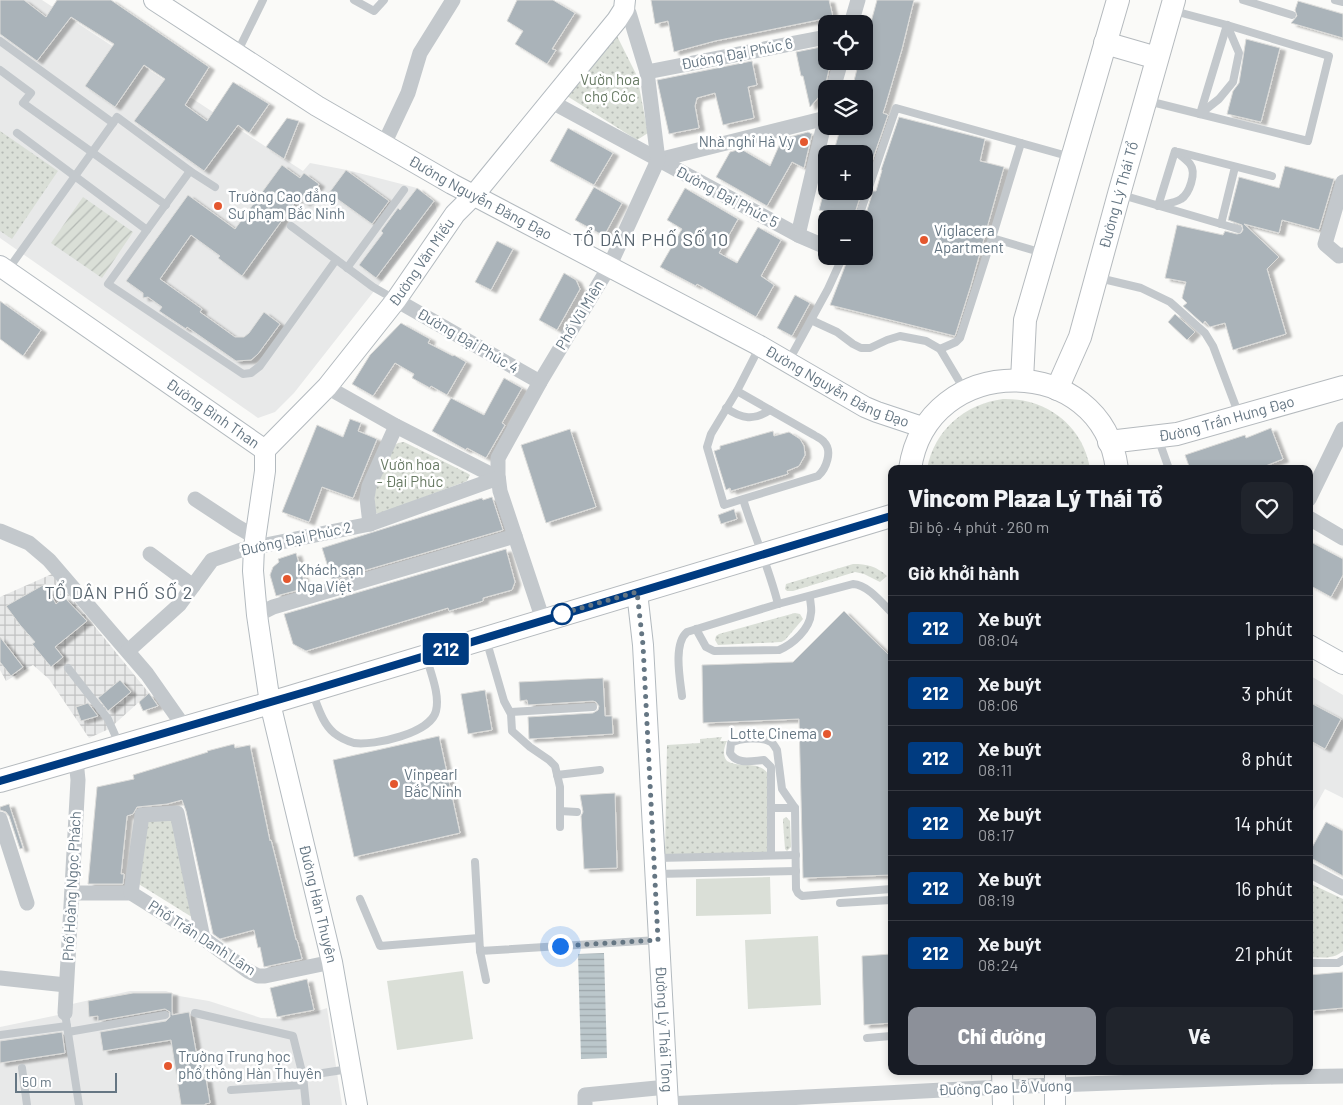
<!DOCTYPE html>
<html lang="vi">
<meta charset="utf-8">
<style>
:root{--surface:#171b24;--page:#20242c;--text:#f1f3f6;--muted:#9ea1a6;--line:#363941;--accent:#8c9099}
body{margin:0;font-family:Barlow,sans-serif;background:var(--page);color:var(--text);height:100vh;display:flex;flex-direction:column;font-size:19px;white-space:nowrap}
*{box-sizing:border-box;margin:0}
p{font-size:16px;color:var(--muted)}
.icon{flex:none;width:28px;height:28px;fill:none;stroke:currentColor;stroke-width:2;stroke-linecap:round;stroke-linejoin:round}
.map{position:relative;flex:1;overflow:hidden}
.sheet{position:absolute;left:888px;top:465px;width:425px;height:610px;display:flex;flex-direction:column;background:var(--surface);border-radius:10px;box-shadow:0 2px 8px #0003}
.sheet>*{flex:none}
.badge{padding:0 10px;border-radius:4px;font-size:18px;line-height:32px}
.tools{position:absolute;left:818px;top:15px;display:grid;gap:10px}
.tools a{display:grid;place-items:center;width:55px;height:55px;border-radius:10px;background:var(--surface);box-shadow:0 2px 8px #0003;font-size:25px}
.scale{position:absolute;left:15px;bottom:12px;width:102px;box-sizing:border-box;padding-left:5px;border:2px solid #657683;border-top:0;font-size:14px;line-height:18px;white-space:nowrap;color:#657683;-webkit-text-stroke:4px #fff;paint-order:stroke}
.you{position:absolute;width:25px;height:25px;margin:-12px;border:4px solid #fff;border-radius:50%;background:#1a73e8;box-shadow:0 0 0 8px #1a73e833}
.map>.badge{position:absolute;translate:-50% -50%;box-shadow:0 0 0 2px #fff}
h2{padding:0 20px;font-size:19px;line-height:45px}
.round{display:grid;place-items:center;flex:none;width:52px;height:52px;border-radius:10px;background:var(--page)}
.summary{display:flex;align-items:center;justify-content:space-between;height:85px;padding:0 20px}
h1{font-size:24px;font-weight:800;line-height:38px}
.primary-button{display:flex;gap:10px;margin-top:auto;padding:10px 20px}
.primary-button a{flex:1;height:58px;border-radius:10px;background:var(--accent);color:#fff;font-size:20px;font-weight:800;line-height:58px;text-align:center}
.primary-button a+a{background:var(--page);color:var(--text)}
ul{padding:0;list-style:none}
li{display:flex;align-items:center;gap:15px;height:65px;padding:0 20px;border-top:1px solid var(--line)}
li div{flex:1}
li b{display:block;font-size:19px}
li em{font-style:normal}
li .badge{min-width:55px;font-weight:700;text-align:center}
.map>svg:first-child{display:block}
.built{fill:#e8e9e9}
.industrial{fill:url(#industrial-grid)}
.grass{fill:url(#grass-dots)}
.garden{fill:url(#garden-furrows)}
.pitch{fill:#dadfd7}
.water{fill:url(#water-rules)}
.building{fill:#aab3b9;stroke:#dcdcda;filter:url(#shadow)}
.lines{fill:none;stroke-linecap:round;stroke-linejoin:round}
.secondary-casing{stroke:#b3babf;stroke-width:22}
.primary-casing{stroke:#b5babe;stroke-width:24}
.lane{stroke:#c3c8cc;stroke-width:8}
.street{stroke:#c3c8cc;stroke-width:15}
.secondary{stroke:#fff;stroke-width:20}
.primary{stroke:#fff;stroke-width:22}
.line-casing{stroke:#fff;stroke-width:11}
.line{stroke:#003b80;stroke-width:8}
.walk{stroke:#657683;stroke-width:5;stroke-dasharray:0 9}
.poi-dot{fill:#e4572e;stroke:#fff;stroke-width:2}
.stop-dot{fill:#fff;stroke:#003b80;stroke-width:2.5}
.labels{text-anchor:middle;stroke-width:5;stroke-linejoin:round;paint-order:stroke}
.street-label{font-size:15px;fill:#657683;stroke:#fff}
.park-label{font-size:15px;fill:#687a64;stroke:#fff}
.poi-label{font-size:15px;fill:#657683;stroke:#fff;text-anchor:start}
.quarter-label{font-size:18px;letter-spacing:1px;fill:#57646e;stroke:#fff}
</style>
<div class="map">
<svg width="1343" height="1105" viewBox="0 0 1343 1105">
<defs>
<pattern id="industrial-grid" width="8" height="8" patternUnits="userSpaceOnUse" patternTransform="scale(1.25)"><rect width="8" height="8" fill="#e8e9e9"/><path d="M0 4h8M4 0v8" fill="none" stroke="#c0c1c2"/></pattern>
<pattern id="grass-dots" width="8" height="8" patternUnits="userSpaceOnUse" patternTransform="scale(1.25)"><rect width="8" height="8" fill="#dadfd7"/><path d="M2 2h.1M6 6h.1" fill="none" stroke="#b4b9b4" stroke-width="1.8" stroke-linecap="round"/></pattern>
<pattern id="garden-furrows" width="10" height="10" patternUnits="userSpaceOnUse" patternTransform="scale(1.25)"><rect width="10" height="10" fill="#dadfd7"/><path d="M-1 1l2-2M0 10L10 0M9 11l2-2" fill="none" stroke="#b4b9b4"/></pattern>
<pattern id="water-rules" width="6" height="5" patternUnits="userSpaceOnUse" patternTransform="scale(1.25)"><rect width="6" height="5" fill="#bbc7cb"/><path d="M0 2.5h6" fill="none" stroke="#9ca6aa"/></pattern>
<filter id="shadow"><feDropShadow dx="5.5" dy="3" stdDeviation="1" flood-color="#0004"/></filter>
</defs>
<rect width="100%" height="100%" fill="#fafaf8"/>
<!-- built -->
<g class="built">
<path d="M0 0H42L303 171 310 163 347 170 417 188 434 201 437 211 294 393 275 412 258 418 0 238Z"/>
<path d="M1309 675 1343 695V798L1325 789 1310 816Z"/>
<path d="M130 991H166L179 996 209 1001 261 1018 293 1019 327 1008 342 1105H0V1027L58 1015 65 1013 72 1004Z"/>
</g>
<!-- industrial -->
<path class="industrial" d="M52 574 149 693 109 729 89 738 49 679 33 665 6 681 0 670V597Z"/>
<!-- grass -->
<g class="grass">
<path d="M617 36 637 76 648 133 637 140 567 96Z"/>
<path d="M0 131 58 171 12 239 0 231Z"/>
<path d="M1003 399C1046 398 1083 425 1090 469H927C934 430 965 404 1003 399Z"/>
<path d="M404 442 467 473 470 475 467 481 379 514 375 513C370 489 384 468 394 446L398 443Z"/>
<path d="M853 564C867 564 876 566 887 576L880 582 864 574 855 572 793 591H787L785 589 786 584Z"/>
<path d="M795 613 800 614 803 619 785 640 781 642 718 645 715 640 716 636 719 634Z"/>
<path d="M722 737 720 741H727C724 747 722 755 727 761 740 769 759 759 769 775L771 855 665 854 667 745 700 743V739Z"/>
<path d="M786 817 790 821 791 847 787 851 785 849 783 822V819Z"/>
<path d="M146 819H172L195 919 137 883Z"/>
<path d="M1309 883 1343 899V951C1333 960 1321 957 1309 957Z"/>
</g>
<!-- garden -->
<path class="garden" d="M83 197 133 232 102 278 51 243Z"/>
<!-- pitch -->
<g class="pitch">
<path d="M770 877 771 914 696 916V879Z"/>
<path d="M818 936 821 1005 748 1009 745 940Z"/>
<path d="M463 971 473 1039 397 1050 387 981Z"/>
</g>
<!-- water -->
<path class="water" d="M604 953 607 1058 581 1059 578 954Z"/>
<!-- building -->
<g class="building">
<path d="M0 0H24L46 17 57 0H111L209 67 185 105 207 121 233 82 269 104 249 133 238 125 204 171 134 121 165 79 144 65 115 107 85 86 114 44 71 17 37 61 0 34Z"/>
<path d="M517 0H553L575 13 552 49 556 50 547 64 515 44 523 31 507 21Z"/>
<path d="M651 0H829L833 17 715 41 674 52 668 21 655 24Z"/>
<path d="M877 0H914L902 49 885 107 883 113 888 115 870 167 864 165V154H833L841 126H864V89H852L859 61H864V48Z"/>
<path d="M1298 1 1343 14V38L1291 23 1297 16 1295 10Z"/>
<path d="M1246 39 1280 48 1261 122 1227 114 1233 91 1239 83Z"/>
<path d="M826 46V61H830V65L824 91 810 107 803 76H801L796 52Z"/>
<path d="M752 61 757 85 748 87 754 118 723 125 715 93 697 98 695 106 699 128 669 134 657 80Z"/>
<path d="M899 117 985 139 980 161 1004 167 971 285 955 336 830 305 849 256H864V220L873 191H876L882 170H881Z"/>
<path d="M287 118 299 121 284 159 266 147Z"/>
<path d="M568 128 613 153 594 185 550 161Z"/>
<path d="M808 132 812 134 804 168 792 162 767 206 716 177 730 152 741 149 770 166 782 139Z"/>
<path d="M282 165 300 178 304 173 319 184 305 203 298 198 242 276 218 258 220 256 191 235 160 279 202 309 200 312 235 337H244L249 333 264 312 280 324 258 354 251 360 236 361 187 327 186 329 159 311 162 307 148 297 143 298V293L126 281 188 195 235 229Z"/>
<path d="M1285 166 1334 179 1319 230 1282 220 1279 233 1244 224 1279 257 1267 269 1286 334 1233 350 1225 323 1210 327 1205 321 1203 324 1183 306 1187 303 1182 298 1186 282 1165 278 1177 225 1223 235 1225 231 1237 234 1241 233 1243 230 1242 225 1228 220 1239 177 1279 188Z"/>
<path d="M346 170 389 201 372 224 329 193Z"/>
<path d="M594 187 622 203 604 236 575 220Z"/>
<path d="M417 188 434 201 376 278 359 265 383 233 381 231 398 208 400 210Z"/>
<path d="M685 188 738 219 719 253 737 263 758 227 781 240 761 276 774 285 756 317 697 284 696 286 660 267 682 229 667 220Z"/>
<path d="M824 191H862L853 219 819 210Z"/>
<path d="M497 241 513 249 491 290 475 282Z"/>
<path d="M564 273 576 280 580 289 557 330 539 320Z"/>
<path d="M795 295 810 303 792 336 777 328Z"/>
<path d="M0 301 41 330 23 356 0 339Z"/>
<path d="M1175 314 1195 332 1187 340 1168 322Z"/>
<path d="M401 323 430 339 428 343 453 356 454 355 466 362 447 395 431 386 430 388 412 378 414 374 395 363 373 396 352 384 370 355Z"/>
<path d="M504 378 522 388 502 423 505 425 486 458 467 448 466 450 432 431 451 398 484 415Z"/>
<path d="M350 419 361 423 358 431 377 439 353 498 322 487 309 522 282 512 317 425 343 437Z"/>
<path d="M1271 428 1283 459 1258 469H1190L1185 455 1245 435 1246 438Z"/>
<path d="M570 429 596 507 546 523 521 445Z"/>
<path d="M773 431 774 436 789 432 800 439 804 446 805 455 799 466 787 471 788 474 731 491 730 488 726 490 714 451 720 449V446Z"/>
<path d="M492 497 503 530 332 580 322 548 482 498 483 500Z"/>
<path d="M734 509 737 519 721 524 718 515Z"/>
<path d="M1309 541 1343 559V575L1331 597 1309 585Z"/>
<path d="M506 549 515 582 512 590 483 598V601L449 611 448 608 306 651 293 644 284 614Z"/>
<path d="M296 553 306 588 276 596 270 575 273 567 279 562 278 559Z"/>
<path d="M45 584 56 604 64 597 87 621 55 647 63 657 51 667 32 644 35 642 20 625 6 606Z"/>
<path d="M844 611 891 657V875L803 878 799 719 703 723 702 665 793 662Z"/>
<path d="M0 637 23 667 11 676 0 662Z"/>
<path d="M603 678 605 716H612L613 734 529 739 528 717 593 713 598 710 599 706 596 702 593 701 528 705 527 700 520 701 519 682Z"/>
<path d="M120 680 131 692 108 711 98 698Z"/>
<path d="M485 690 492 730 468 734 461 694Z"/>
<path d="M149 693 158 706 143 711 139 702Z"/>
<path d="M1309 702 1341 719 1325 749 1309 740Z"/>
<path d="M88 703 98 716 81 721 76 707Z"/>
<path d="M439 736 460 833 354 857 333 760Z"/>
<path d="M234 744 235 748 250 745 270 841 271 840 296 940H297L302 959 264 967 260 947 258 948 254 930 220 939 213 934 186 811 182 800 167 804 137 807 133 814 127 816 121 874H124L123 884H88L97 787 134 779 133 775 208 752 207 751Z"/>
<path d="M615 793 617 868 584 869 581 816 583 812 580 795Z"/>
<path d="M9 804 23 848 20 849 9 816 6 812 0 810V807Z"/>
<path d="M1326 822 1343 831V876L1309 857V853Z"/>
<path d="M891 954V1023L864 1025 862 956Z"/>
<path d="M1343 972V1008L1309 1011V975Z"/>
<path d="M307 979 314 1010 277 1017 270 988Z"/>
<path d="M133 993H172V1015L189 1012 201 1079H206L210 1103 205 1104V1105H181L171 1040 103 1051 100 1032 166 1021 170 1017V1012L165 1009 98 1021V1016L89 1017 88 1001Z"/>
<path d="M62 1032 65 1053 0 1063V1041Z"/>
</g>
<g class="lines">
<defs>
<g id="secondary">
<path id="s1" d="M154 0 317 106 452 184 760 346 865 407 877 412 925 428"/>
<path id="s2" d="M0 266 265 450V471L254 547 253 571 257 615 270 703 332 962 357 1105"/>
<path id="s3" d="M265 450 327 387 396 300 455 214 474 195 617 20 624 9 625 0"/>
<path id="s4" d="M637 592 643 645 668 1105"/>
<path d="M1309 645 1343 664"/>
<path d="M1002 1071 1003 1105"/>
<path d="M1055 1071V1105"/>
</g>
<g id="primary">
<path d="M1105 43 1157 58"/>
<path d="M1022 380 1025 320 1118 0"/>
<path id="s5" d="M1057 389 1080 337 1119 194 1174 0"/>
<path id="s6" d="M1109 442 1177 434 1343 387"/>
<path d="M910 469C927 351 1102 351 1117 469"/>
<path d="M0 781 270 703 891 516"/>
</g>
</defs>
<!-- secondary casing -->
<use href="#secondary" class="secondary-casing"/>
<!-- primary casing -->
<use href="#primary" class="primary-casing"/>
<!-- lane -->
<g class="lane">
<path d="M354 0 374 11 384 0"/>
<path d="M1243 0 1292 15"/>
<path d="M1335 0 1343 2"/>
<path d="M0 41 113 123 7 271"/>
<path d="M237 53 263 0"/>
<path d="M0 70 31 93 23 103 166 205"/>
<path d="M1148 101 1200 114 1227 25 1174 11"/>
<path d="M1200 114 1308 141 1329 56 1227 25"/>
<path d="M1200 114 1219 99 1233 82 1239 53 1227 25"/>
<path d="M113 123 117 117 190 171 215 187"/>
<path d="M17 133 147 230 108 284 243 374 251 373 260 366 336 260"/>
<path d="M1021 143 992 238 1043 253"/>
<path d="M1175 151C1180 155 1186 159 1190 164 1197 173 1189 194 1181 199 1175 203 1165 204 1158 206Z"/>
<path d="M1179 152 1272 176"/>
<path d="M1122 195 1238 229"/>
<path d="M858 219 896 108 1071 157"/>
<path d="M1221 224 1235 167"/>
<path d="M291 226 373 287 396 300"/>
<path d="M147 230 190 171"/>
<path d="M347 268 404 190"/>
<path d="M1099 278 1141 288 1170 302 1205 333 1213 346 1239 415"/>
<path d="M811 320 837 332 853 344 861 348H870L887 340 900 336 926 341 940 349 965 391"/>
<path d="M940 349 956 342 960 338 992 238"/>
<path d="M788 362 828 289 843 256"/>
<path d="M737 391 760 346"/>
<path d="M726 408C742 419 754 421 770 410"/>
<path d="M1158 438 1169 469"/>
<path d="M743 499 724 505 707 447 711 434 737 391 814 435C817 437 822 439 824 442 833 451 826 469 818 476L743 499C754 535 769 568 778 604"/>
<path d="M696 629 706 647 714 651 779 650C793 644 810 629 811 613 812 608 810 602 810 597"/>
<path d="M486 639 504 701 511 714 512 731 530 747 549 760 555 766 560 787V827"/>
<path d="M68 668 108 719 119 744"/>
<path d="M312 692C318 706 322 723 334 733 339 737 347 741 354 743 374 746 431 733 436 711 440 695 431 674 427 659"/>
<path d="M682 696C680 679 673 644 687 632L778 604 853 584C868 585 881 602 891 612"/>
<path d="M511 712 593 707"/>
<path d="M557 775 600 770"/>
<path d="M772 808H795"/>
<path d="M560 811 577 812"/>
<path d="M771 855V767L764 760C751 761 737 765 730 753L731 743C740 738 760 737 769 741 773 742 775 747 777 750L782 789 795 808 796 889 798 893 802 896 891 889"/>
<path d="M656 858 796 855"/>
<path d="M475 862 480 951 658 940"/>
<path d="M655 874 796 871"/>
<path d="M360 899 380 946 479 938"/>
<path d="M840 903 891 900"/>
<path d="M480 951 486 980"/>
<path d="M1309 963H1338L1343 960"/>
<path d="M65 1013 79 1105"/>
<path d="M195 1013 293 1036 303 1076"/>
<path d="M68 1032 165 1015"/>
<path d="M0 1035 67 1026"/>
<path d="M867 1038 891 1036"/>
<path d="M22 1068 27 1105"/>
<path d="M231 1090 303 1085"/>
<path d="M306 1105 303 1076 349 1069"/>
</g>
<!-- street -->
<g class="street">
<path d="M851 24 858 0"/>
<path d="M647 72 826 37"/>
<path d="M833 89 841 61"/>
<path d="M550 101 798 235 826 116"/>
<path d="M384 144 408 93 420 53 453 0"/>
<path d="M658 160 826 118"/>
<path d="M1343 182 1325 244 1339 256 1343 255"/>
<path d="M798 235 826 247"/>
<path d="M396 300 540 382"/>
<path d="M327 387 396 426 498 478"/>
<path d="M195 499 236 526 255 537"/>
<path d="M1309 499 1343 429"/>
<path d="M1309 518 1343 538"/>
<path d="M370 524 367 498 369 486 396 426"/>
<path d="M0 531 29 543 49 560 147 674 180 721 182 728"/>
<path d="M150 554 193 586"/>
<path d="M257 615 273 607 515 536"/>
<path d="M543 620 500 491 498 475V458L540 382 609 267 658 160 647 72 629 13 625 5"/>
<path d="M128 651 179 605 212 560 241 550 370 524 498 478"/>
<path d="M0 819 27 903"/>
<path d="M1309 870 1343 888"/>
<path d="M72 893H131L203 938 248 971 258 976H265L332 962"/>
<path d="M131 893 142 815 177 813 203 938"/>
<path d="M0 978 66 985"/>
<path d="M65 1013 78 780 76 760"/>
<path d="M668 1104 1002 1087 1274 1077 1343 1076"/>
<path d="M585 1105V1095L667 1087"/>
</g>
<!-- secondary -->
<use href="#secondary" class="secondary"/>
<!-- primary -->
<use href="#primary" class="primary"/>
</g>
<g class="lines">
<defs>
<path id="line" d="M0 781 312 690 891 516"/>
</defs>
<!-- line casing -->
<use href="#line" class="line-casing"/>
<!-- line -->
<use href="#line" class="line"/>
<!-- walk -->
<path class="walk" d="M560 946 658 940 643 645 637 592 560 614H562"/>
</g>
<!-- markers -->
<g class="poi-dot">
<circle cx="804" cy="142" r="5"/>
<circle cx="218" cy="206" r="5"/>
<circle cx="924" cy="240" r="5"/>
<circle cx="287" cy="579" r="5"/>
<circle cx="827" cy="734" r="5"/>
<circle cx="394" cy="784" r="5"/>
<circle cx="168" cy="1066" r="5"/>
</g>
<circle class="stop-dot" cx="562" cy="614" r="10"/>
<g class="labels">
<!-- street labels -->
<g class="street-label">
<text transform="translate(737 54) rotate(-11)" y="5">Đường Đại Phúc 6</text>
<text dy="5" stroke="none"><textPath href="#s5" startOffset="204">Đường Lý Thái Tổ</textPath></text>
<text dy="5" stroke="none"><textPath href="#s1" startOffset="382">Đường Nguyễn Đăng Đạo</textPath></text>
<text transform="translate(727 197) rotate(28)" y="5">Đường Đại Phúc 5</text>
<text dy="5" stroke="none"><textPath href="#s3" startOffset="245">Đường Văn Miếu</textPath></text>
<text transform="translate(580 315) rotate(-59)" y="5">Phố Vũ Miên</text>
<text transform="translate(468 341) rotate(30)" y="5">Đường Đại Phúc 4</text>
<text dy="5" stroke="none"><textPath href="#s1" startOffset="786">Đường Nguyễn Đăng Đạo</textPath></text>
<text dy="5" stroke="none"><textPath href="#s2" startOffset="259">Đường Bình Than</textPath></text>
<text dy="5" stroke="none"><textPath href="#s6" startOffset="120">Đường Trần Hưng Đạo</textPath></text>
<text transform="translate(296 539) rotate(-12)" y="5">Đường Đại Phúc 2</text>
<text transform="translate(72 886) rotate(-87)" y="5">Phố Hoàng Ngọc Phách</text>
<text dy="5" stroke="none"><textPath href="#s2" startOffset="784">Đường Hàn Thuyên</textPath></text>
<text transform="translate(202 938) rotate(33)" y="5">Phố Trần Danh Lãm</text>
<text dy="5" stroke="none"><textPath href="#s4" startOffset="438">Đường Lý Thái Tông</textPath></text>
<text transform="translate(1005 1088) rotate(-2)" y="5">Đường Cao Lỗ Vương</text>
</g>
<!-- park labels -->
<g class="park-label">
<text x="610" y="85">Vườn hoa<tspan x="610" dy="17">chợ Cóc</tspan></text>
<text x="410" y="470">Vườn hoa<tspan x="410" dy="17">- Đại Phúc</tspan></text>
</g>
<!-- poi labels -->
<g class="poi-label">
<text x="794" y="147" text-anchor="end">Nhà nghỉ Hà Vy</text>
<text x="228" y="202">Trường Cao đẳng<tspan x="228" dy="17">Sư phạm Bắc Ninh</tspan></text>
<text x="934" y="236">Viglacera<tspan x="934" dy="17">Apartment</tspan></text>
<text x="297" y="575">Khách sạn<tspan x="297" dy="17">Nga Việt</tspan></text>
<text x="817" y="739" text-anchor="end">Lotte Cinema</text>
<text x="404" y="780">Vinpearl<tspan x="404" dy="17">Bắc Ninh</tspan></text>
<text x="178" y="1062">Trường Trung học<tspan x="178" dy="17">phổ thông Hàn Thuyên</tspan></text>
</g>
<!-- quarter labels -->
<g class="quarter-label">
<text x="651" y="246">TỔ DÂN PHỐ SỐ 10</text>
<text x="119" y="599">TỔ DÂN PHỐ SỐ 2</text>
</g>
</g>
</svg>
<div class="tools">
<a><svg class="icon" aria-label="locate" viewBox="0 0 24 24"><circle cx="12" cy="12" r="6"/><path d="M12 2v4M12 18v4M2 12h4M18 12h4"/></svg></a>
<a><svg class="icon" aria-label="layers" viewBox="0 0 24 24"><path d="M12 4l9 5-9 5-9-5zM3 14l9 5 9-5"/></svg></a>
<a>+</a>
<a>−</a>
</div>
<div class="scale">50 m</div>
<div class="you" style="left:560px;top:946px"></div>
<b class="badge" style="left:446px;top:649px;background:#003b80;color:#fff">212</b>
<section class="sheet">
<div class="summary"><div><h1>Vincom Plaza Lý Thái Tổ</h1><p>Đi bộ · 4 phút · 260 m</p></div><a class="round"><svg class="icon" aria-label="heart" viewBox="0 0 24 24"><path d="M12 20l-8-8c-3-5 5-10 8-4 3-6 11-1 8 4z"/></svg></a></div>
<h2>Giờ khởi hành</h2>
<ul>
<li><span class="badge" style="background:#003b80;color:#fff">212</span><div><b>Xe buýt</b><p>08:04</p></div><em>1 phút</em></li>
<li><span class="badge" style="background:#003b80;color:#fff">212</span><div><b>Xe buýt</b><p>08:06</p></div><em>3 phút</em></li>
<li><span class="badge" style="background:#003b80;color:#fff">212</span><div><b>Xe buýt</b><p>08:11</p></div><em>8 phút</em></li>
<li><span class="badge" style="background:#003b80;color:#fff">212</span><div><b>Xe buýt</b><p>08:17</p></div><em>14 phút</em></li>
<li><span class="badge" style="background:#003b80;color:#fff">212</span><div><b>Xe buýt</b><p>08:19</p></div><em>16 phút</em></li>
<li><span class="badge" style="background:#003b80;color:#fff">212</span><div><b>Xe buýt</b><p>08:24</p></div><em>21 phút</em></li>
</ul>
<div class="primary-button"><a>Chỉ đường</a><a>Vé</a></div>
</section>
</div>
